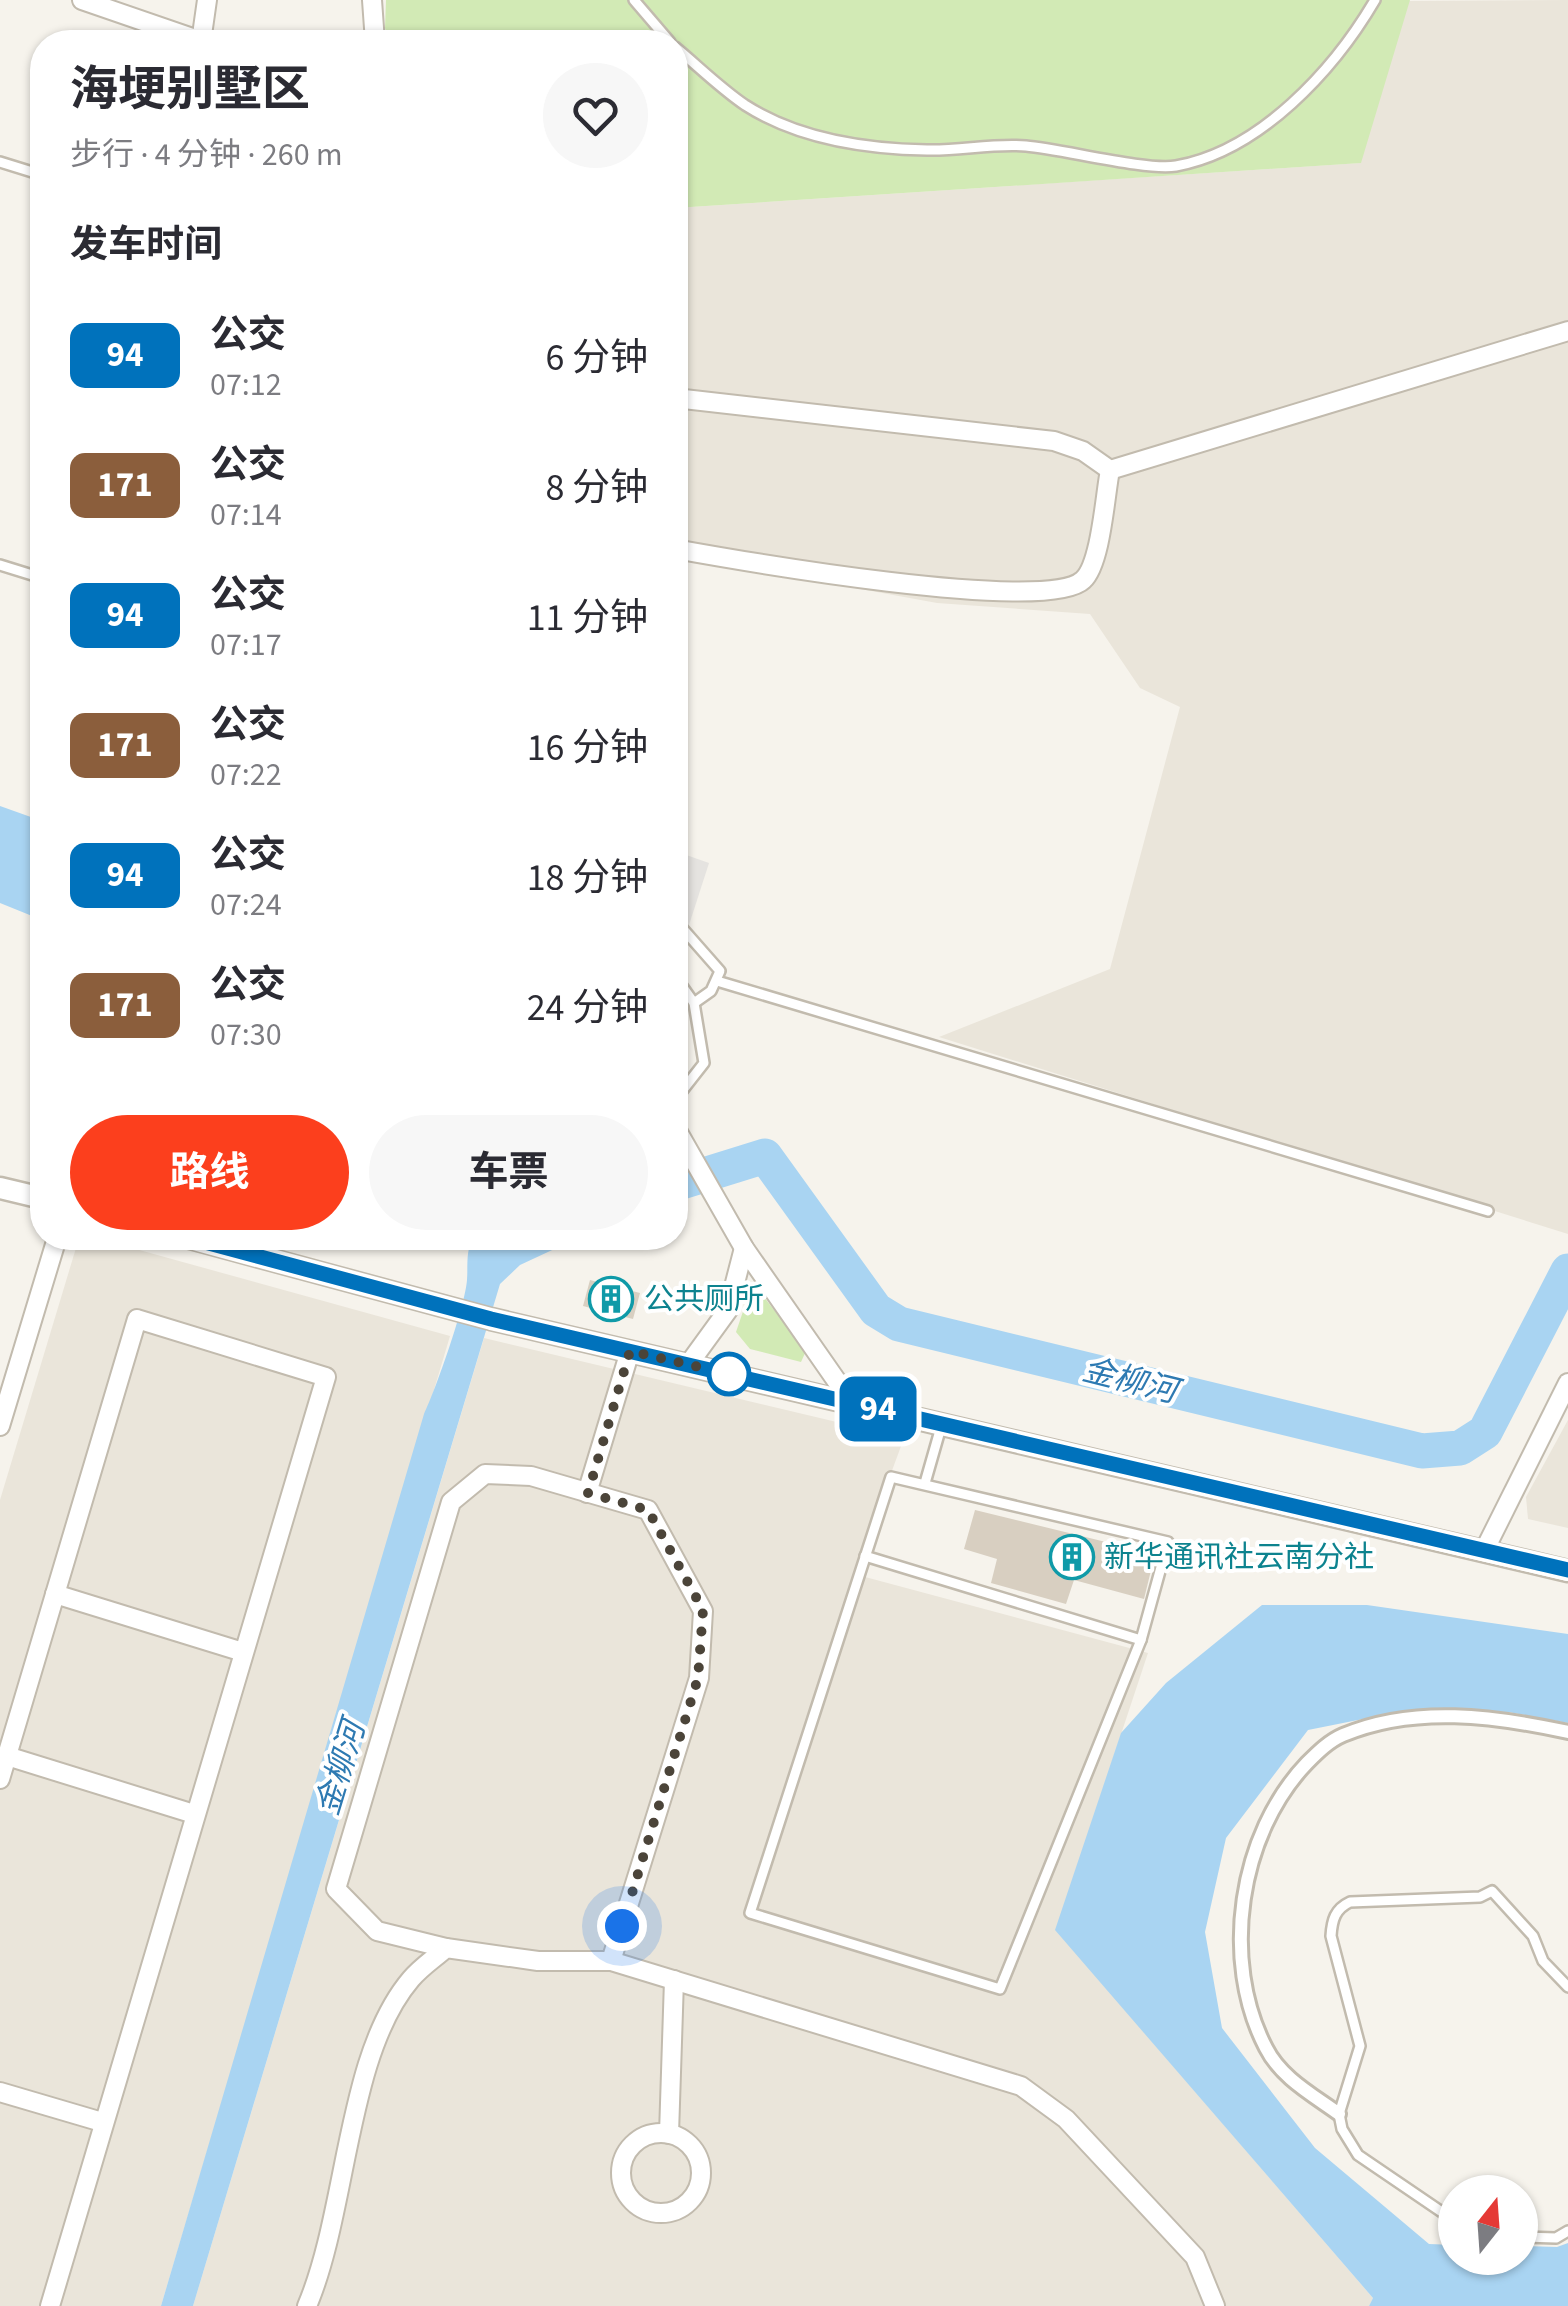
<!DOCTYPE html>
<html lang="zh">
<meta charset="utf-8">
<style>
:root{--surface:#fff;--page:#f7f7f7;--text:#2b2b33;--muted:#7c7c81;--accent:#fc3f1d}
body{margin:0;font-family:"Source Sans 3","Noto Sans SC",sans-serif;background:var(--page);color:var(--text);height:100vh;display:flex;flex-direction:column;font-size:38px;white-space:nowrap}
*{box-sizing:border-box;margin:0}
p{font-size:32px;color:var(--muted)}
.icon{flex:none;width:55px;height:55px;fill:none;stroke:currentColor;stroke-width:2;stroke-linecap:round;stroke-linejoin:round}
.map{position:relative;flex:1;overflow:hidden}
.side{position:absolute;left:30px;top:30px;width:658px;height:1220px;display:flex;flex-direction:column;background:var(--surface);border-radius:40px;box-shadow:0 2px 8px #0004}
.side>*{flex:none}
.badge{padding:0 20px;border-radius:15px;font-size:35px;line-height:65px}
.needle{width:65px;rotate:17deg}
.fabs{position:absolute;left:1438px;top:2175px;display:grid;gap:20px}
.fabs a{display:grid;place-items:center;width:100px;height:100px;border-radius:50%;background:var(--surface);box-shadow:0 2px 8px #0004;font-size:50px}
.you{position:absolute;width:50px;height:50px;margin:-25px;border:8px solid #fff;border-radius:50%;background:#1a73e8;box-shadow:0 0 0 15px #1a73e833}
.map>.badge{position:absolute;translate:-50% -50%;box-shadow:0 0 0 5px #fff}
h2{padding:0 40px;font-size:38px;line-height:90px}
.round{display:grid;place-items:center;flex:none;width:105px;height:105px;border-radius:52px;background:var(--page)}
.overview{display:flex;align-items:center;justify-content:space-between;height:170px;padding:0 40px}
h1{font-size:48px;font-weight:700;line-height:75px}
.primary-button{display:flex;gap:20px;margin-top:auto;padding:20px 40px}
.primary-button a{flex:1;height:115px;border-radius:60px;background:var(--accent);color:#fff;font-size:40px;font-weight:700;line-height:115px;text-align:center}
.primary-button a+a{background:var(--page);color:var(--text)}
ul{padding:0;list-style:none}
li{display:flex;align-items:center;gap:30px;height:130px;padding:0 40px}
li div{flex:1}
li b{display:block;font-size:38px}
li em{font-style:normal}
li .badge{min-width:110px;font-weight:700;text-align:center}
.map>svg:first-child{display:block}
.residential{fill:#eae5da}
.green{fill:#d2eab5}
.parking{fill:#e5e3e0}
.water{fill:#a9d4f2}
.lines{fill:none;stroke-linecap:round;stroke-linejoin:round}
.river{stroke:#a9d4f2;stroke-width:35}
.building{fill:#d8cfc1}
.service-casing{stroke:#c2bbae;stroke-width:14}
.pedestrian-casing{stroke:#c2bbae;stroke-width:18}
.minor-casing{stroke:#c2bbae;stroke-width:22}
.tertiary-casing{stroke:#c2bbae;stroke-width:25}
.service{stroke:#fff;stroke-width:9}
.pedestrian{stroke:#fff;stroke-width:12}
.minor{stroke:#fff;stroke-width:18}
.tertiary{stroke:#fff;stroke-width:20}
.line-casing{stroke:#fff;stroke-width:22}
.line{stroke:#0072bc;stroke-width:15}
.walk{stroke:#4b4439;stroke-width:10;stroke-dasharray:0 18}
.stop-dot{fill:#fff;stroke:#0072bc;stroke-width:5}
.labels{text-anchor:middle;stroke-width:8;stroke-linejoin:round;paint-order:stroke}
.culture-label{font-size:30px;fill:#0d838f;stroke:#fff;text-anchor:start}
.water-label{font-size:32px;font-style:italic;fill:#2e7ab2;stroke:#fff}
</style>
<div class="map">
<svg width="1568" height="2306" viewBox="0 0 1568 2306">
<rect width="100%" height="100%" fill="#f6f3ec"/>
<!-- residential -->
<g class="residential">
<path d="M1568 0V1234L939 1037 1110 969 1180 707 1140 688 1090 614 937 603 675 555V208L1360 163 1408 1Z"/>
<path d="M79 1238H96L450 1336 161 2306H0V1500Z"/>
<path d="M484 1338 904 1438 854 1574 1148 1653 1056 1930 1373 2298 1369 2306H193Z"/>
<path d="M1568 1420V1528L1528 1519 1526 1497Z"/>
</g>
<!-- green -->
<g class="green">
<path d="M386 0H1410L1361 163 675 208V42H389L385 28Z"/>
<path d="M751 1288H757L806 1351 801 1362 750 1349 736 1332Z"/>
</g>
<!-- parking -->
<path class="parking" d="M675 851 709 863 689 925 675 921Z"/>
<!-- water -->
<g class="water">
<path d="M0 806 42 821V920L0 903Z"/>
<path d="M460 1238H578L520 1265 500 1284 193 2306H161L424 1414C436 1389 465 1306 467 1280 468 1265 466 1256 471 1241Z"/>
<path d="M1262 1605H1367L1568 1634V1723L1508 1712 1403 1711 1308 1730 1226 1838 1205 1932 1222 2028 1315 2148 1429 2244 1455 2245V2258H1520V2246L1557 2247 1568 2243V2306H1369L1373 2298 1055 1930 1121 1733 1166 1683Z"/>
</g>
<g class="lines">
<!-- river -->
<path class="river" d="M675 1184 765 1156 876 1310 899 1324 1422 1451 1460 1448 1485 1432 1568 1271"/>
</g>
<!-- building -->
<g class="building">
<path d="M590 1280 640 1293 633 1319 583 1306Z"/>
<path d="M975 1510 1155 1554 1144 1599 1074 1580 1066 1604 991 1583 997 1559 964 1549Z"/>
</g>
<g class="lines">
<defs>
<g id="service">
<path d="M634 0 670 42"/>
<path d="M675 47C698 66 720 88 745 105 798 139 866 149 927 150 960 151 993 143 1026 146 1062 149 1146 171 1176 166 1260 151 1334 70 1375 0"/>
<path d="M0 162 42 175"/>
<path d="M0 565 42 578"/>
<path d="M676 921 720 971 711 991 694 1003"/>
<path d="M675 976 694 1003 704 1063 675 1100"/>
<path d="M717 981 1488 1211"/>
<path d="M891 1477 1168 1542 1141 1640 1000 1989 750 1913Z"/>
<path d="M925 1483 941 1427"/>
<path d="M865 1556 1141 1640"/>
<path d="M1455 2221 1358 2155 1342 2129 1339 2114 1360 2046 1331 1936C1332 1920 1335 1909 1350 1902L1480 1897 1492 1891 1533 1936 1543 1961 1568 1987"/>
<path d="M1520 2237 1556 2238 1568 2231"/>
</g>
<path id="pedestrian" d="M1339 2114C1313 2095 1281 2078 1266 2048 1220 1960 1239 1834 1307 1763 1318 1752 1329 1741 1343 1735 1414 1705 1495 1716 1568 1732"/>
<g id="minor">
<path d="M82 0 201 41"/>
<path d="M372 0 375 42"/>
<path d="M201 42 207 0"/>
<path d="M675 398 1054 441 1083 451 1110 470C1105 495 1101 564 1083 580 1047 615 736 560 675 549"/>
<path d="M1110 470 1568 331"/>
<path d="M675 1127 744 1248 852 1403"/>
<path d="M688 1365 728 1310 744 1248"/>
<path d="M0 1426 57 1238"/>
<path d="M587 1493 630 1351"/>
<path d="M1484 1551 1568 1383"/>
<path d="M55 1594 243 1652"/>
<path d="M7 1756 194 1814"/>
<path d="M0 1779 137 1319 326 1377 50 2306"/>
<path d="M446 1948 377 1931 336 1889 451 1502 485 1474 531 1476 648 1510 703 1611 699 1678 611 1961"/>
<path d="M0 2092 102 2122"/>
<circle cx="661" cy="2173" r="40"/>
<path d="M669 2134 674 1980"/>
<path d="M307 2306C348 2210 346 2055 411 1979 421 1967 435 1958 446 1948L538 1961H611L1021 2086 1066 2119 1195 2257 1215 2306"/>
</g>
<g id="tertiary">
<path d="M0 1188 42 1198"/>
<path d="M190 1238 491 1319 1568 1571"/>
</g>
</defs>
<!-- service casing -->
<use href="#service" class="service-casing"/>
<!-- pedestrian casing -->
<use href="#pedestrian" class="pedestrian-casing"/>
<!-- minor casing -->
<use href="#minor" class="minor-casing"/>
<!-- tertiary casing -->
<use href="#tertiary" class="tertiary-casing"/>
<!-- service -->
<use href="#service" class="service"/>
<!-- pedestrian -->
<use href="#pedestrian" class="pedestrian"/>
<!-- minor -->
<use href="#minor" class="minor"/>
<!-- tertiary -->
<use href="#tertiary" class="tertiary"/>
</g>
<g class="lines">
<defs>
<path id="line" d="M190 1238 491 1319 1568 1570"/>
</defs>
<!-- line casing -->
<use href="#line" class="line-casing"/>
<!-- line -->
<use href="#line" class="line"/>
<!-- walk -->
<path class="walk" d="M622 1926 698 1678 703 1610 648 1510 588 1493 630 1351 729 1374"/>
</g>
<!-- icons -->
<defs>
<symbol id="building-ring" viewBox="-11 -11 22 22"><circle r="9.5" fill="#fff" stroke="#0f9aa8" stroke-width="1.5"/><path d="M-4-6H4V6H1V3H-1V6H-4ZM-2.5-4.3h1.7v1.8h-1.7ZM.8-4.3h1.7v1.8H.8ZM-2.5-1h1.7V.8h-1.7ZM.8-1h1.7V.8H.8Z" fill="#0f9aa8"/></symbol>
</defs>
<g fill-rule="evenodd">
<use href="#building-ring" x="586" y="1274" width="50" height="50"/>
<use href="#building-ring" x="1047" y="1532" width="50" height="50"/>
</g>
<!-- markers -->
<circle class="stop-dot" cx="729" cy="1374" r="20"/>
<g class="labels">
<!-- culture labels -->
<g class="culture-label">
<text x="644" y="1309">公共厕所</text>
<text x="1104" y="1567">新华通讯社云南分社</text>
</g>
<!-- water labels -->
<g class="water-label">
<text transform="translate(1130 1380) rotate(14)" y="11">金柳河</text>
<text transform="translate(340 1768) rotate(-73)" y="11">金柳河</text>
</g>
</g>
</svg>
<div class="fabs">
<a><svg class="needle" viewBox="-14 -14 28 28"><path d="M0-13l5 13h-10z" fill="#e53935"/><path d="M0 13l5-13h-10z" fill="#7c7c81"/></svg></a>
</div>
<div class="you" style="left:622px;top:1926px"></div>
<b class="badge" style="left:878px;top:1409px;background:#0072bc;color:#fff">94</b>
<section class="side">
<div class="overview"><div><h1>海埂别墅区</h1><p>步行 · 4 分钟 · 260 m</p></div><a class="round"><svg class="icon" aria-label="heart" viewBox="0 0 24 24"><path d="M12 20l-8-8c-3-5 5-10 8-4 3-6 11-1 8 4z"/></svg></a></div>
<h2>发车时间</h2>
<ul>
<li><span class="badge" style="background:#0072bc;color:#fff">94</span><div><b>公交</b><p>07:12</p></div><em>6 分钟</em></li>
<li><span class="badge" style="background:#8b5e3c;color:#fff">171</span><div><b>公交</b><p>07:14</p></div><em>8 分钟</em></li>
<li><span class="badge" style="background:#0072bc;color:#fff">94</span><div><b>公交</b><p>07:17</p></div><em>11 分钟</em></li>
<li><span class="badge" style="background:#8b5e3c;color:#fff">171</span><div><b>公交</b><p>07:22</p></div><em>16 分钟</em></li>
<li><span class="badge" style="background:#0072bc;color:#fff">94</span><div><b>公交</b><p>07:24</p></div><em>18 分钟</em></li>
<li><span class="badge" style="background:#8b5e3c;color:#fff">171</span><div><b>公交</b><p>07:30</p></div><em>24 分钟</em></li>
</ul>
<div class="primary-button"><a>路线</a><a>车票</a></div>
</section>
</div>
